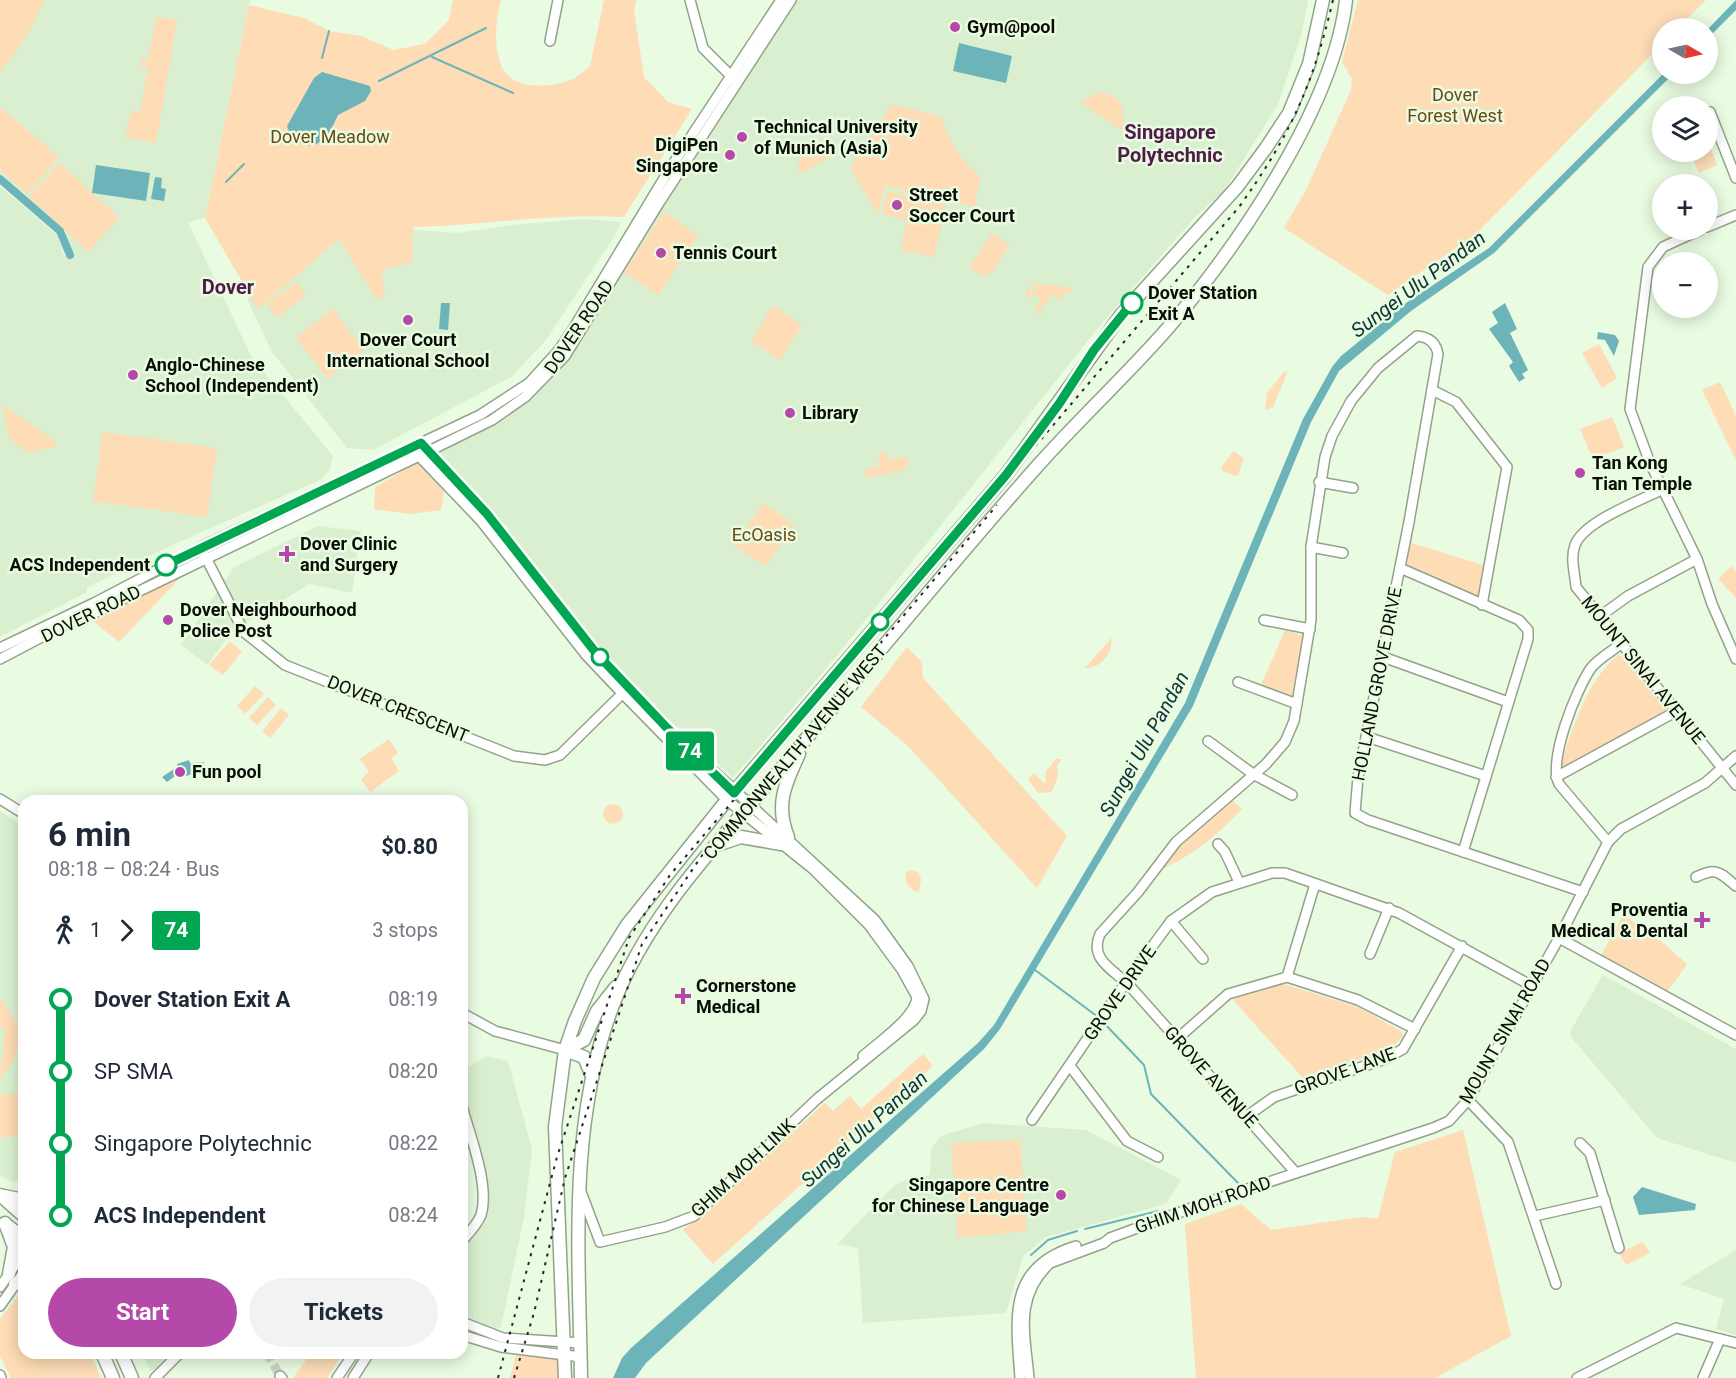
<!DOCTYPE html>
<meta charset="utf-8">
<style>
:root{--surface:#fff;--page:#f2f2f3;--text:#1f2937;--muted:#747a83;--accent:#b449a9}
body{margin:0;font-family:Roboto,sans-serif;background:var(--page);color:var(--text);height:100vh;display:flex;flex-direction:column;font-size:22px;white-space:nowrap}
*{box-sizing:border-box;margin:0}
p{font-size:20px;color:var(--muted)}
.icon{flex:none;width:33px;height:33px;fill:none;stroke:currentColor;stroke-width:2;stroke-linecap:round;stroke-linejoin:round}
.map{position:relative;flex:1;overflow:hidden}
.details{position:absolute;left:18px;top:795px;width:450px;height:564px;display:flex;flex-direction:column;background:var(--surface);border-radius:18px;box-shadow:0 3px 15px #0003}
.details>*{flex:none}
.badge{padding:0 12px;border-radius:4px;font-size:21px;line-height:39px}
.needle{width:39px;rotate:99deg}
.fabs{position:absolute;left:1652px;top:18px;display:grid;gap:12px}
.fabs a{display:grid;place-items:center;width:66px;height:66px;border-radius:50%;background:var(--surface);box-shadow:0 3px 15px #0003;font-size:30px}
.map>.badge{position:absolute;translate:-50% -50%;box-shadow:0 0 0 3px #fff}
.legs{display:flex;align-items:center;gap:9px;height:66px;padding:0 30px;font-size:20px}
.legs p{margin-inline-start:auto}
.overview{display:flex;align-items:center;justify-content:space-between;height:102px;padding:0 30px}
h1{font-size:33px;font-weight:700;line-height:45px}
.button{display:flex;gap:12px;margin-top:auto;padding:12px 30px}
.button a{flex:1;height:69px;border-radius:36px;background:var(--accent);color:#fff;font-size:24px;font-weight:700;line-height:69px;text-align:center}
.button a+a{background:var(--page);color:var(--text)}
ul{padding:0 30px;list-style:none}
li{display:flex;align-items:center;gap:21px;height:72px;font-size:22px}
li i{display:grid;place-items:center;width:9px;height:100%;margin:0 8px;background:currentColor}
li i::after{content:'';width:15px;height:15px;margin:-8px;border:4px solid;border-radius:50%;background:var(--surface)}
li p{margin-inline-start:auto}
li:first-child i{background:linear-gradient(#0000 50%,currentColor 0)}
li:last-child i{background:linear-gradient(currentColor 50%,#0000 0)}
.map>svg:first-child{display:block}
.built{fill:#daefd0}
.green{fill:#fddcb6}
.water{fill:#6cb4b9}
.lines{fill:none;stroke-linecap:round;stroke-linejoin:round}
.stream{stroke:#6cb4b9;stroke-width:2}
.canal{stroke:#6cb4b9;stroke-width:8}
.minor-tunnel{stroke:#c7d7c0;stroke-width:9;stroke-dasharray:9 4.5;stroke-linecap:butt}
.minor-casing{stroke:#93a38b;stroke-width:12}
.major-casing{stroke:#93a38b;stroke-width:15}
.minor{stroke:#fff;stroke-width:9}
.major{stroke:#fff;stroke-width:12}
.rail{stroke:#22291f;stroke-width:2;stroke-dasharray:3 6;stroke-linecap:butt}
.line-1-casing{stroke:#fff;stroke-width:14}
.line-1{stroke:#00a651;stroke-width:9}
.poi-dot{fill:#b449a9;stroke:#e9fbe1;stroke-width:2}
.stop-1-dot{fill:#fff;stroke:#00a651;stroke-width:3}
.labels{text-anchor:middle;stroke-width:5;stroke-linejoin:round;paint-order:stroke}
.poi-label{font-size:18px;font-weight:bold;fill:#090e06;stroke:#e9fbe1;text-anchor:start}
.park-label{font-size:18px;fill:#6d4815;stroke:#e9fbe1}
.stop-label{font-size:18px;font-weight:bold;fill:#090e06;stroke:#e9fbe1;text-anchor:start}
.street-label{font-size:18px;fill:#090e06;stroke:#e9fbe1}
.neighbourhood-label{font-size:20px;font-weight:bold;fill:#4f1b4a;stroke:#e9fbe1}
.water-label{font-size:20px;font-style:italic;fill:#0f3436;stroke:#e9fbe1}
</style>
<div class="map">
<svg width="1736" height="1378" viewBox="0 0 1736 1378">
<rect width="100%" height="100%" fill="#e9fbe1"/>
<!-- built -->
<g class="built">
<path d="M0 0H250L205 218 188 222 251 356 333 456 330 469 322 479 170 546 87 588V592L0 637V186L57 235 64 256 72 255 65 231 0 174Z"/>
<path d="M795 0H1308L1302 32 1278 104 1224 191 1197 215 1102 323 839 653 733 778 617 672 573 620 514 539 436 454 510 412 737 88Z"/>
<path d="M584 219 621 222 614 237 546 340 511 377 373 450 347 448 272 352 247 299 292 255 341 224 457 233 521 224Z"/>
<path d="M318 526 361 531 352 593 309 584 231 633 207 665 181 645 234 567Z"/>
<path d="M0 811 24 827V1180L13 1182 0 1176Z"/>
<path d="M1603 975 1736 1049V1163L1657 1138 1571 1037V1030Z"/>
<path d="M486 1056 508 1061 532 1149 524 1217 501 1327 494 1330 462 1320V1244L472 1234 484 1189 462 1090V1071Z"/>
<path d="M983 1123 1086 1130 1181 1180 1166 1204 1046 1237 1023 1256 1006 1313 863 1323 858 1248 837 1244 894 1186 911 1177 930 1175 931 1149 941 1136Z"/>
<path d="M1736 1250V1335L1716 1329 1724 1299 1680 1284Z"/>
<path d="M143 1353H174L160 1367 150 1371Z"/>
</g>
<!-- green -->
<g class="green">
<path d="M0 0H45L28 34 0 72Z"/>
<path d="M453 0H501C496 19 493 45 501 65 511 91 550 88 571 80 578 77 584 71 590 66L604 0H636L634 10 644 77 668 102 692 109 624 217C554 213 483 225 413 227L412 262 381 270 385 297 376 299 339 239 258 309 205 218 249 5 304 18 329 31 361 36 393 50 425 44 449 20Z"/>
<path d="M1358 0H1706L1678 28H1662V44L1476 234 1388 295 1284 228 1306 190 1351 90 1352 79 1342 62Z"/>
<path d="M156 17 177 20 156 143 125 137 131 111 140 112 148 68 140 66 141 59 148 61Z"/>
<path d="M1097 93C1126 93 1124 112 1123 131L1080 102Z"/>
<path d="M892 104 941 117C950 142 959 159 980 176L975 207 885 186 878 215 850 167Z"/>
<path d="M0 107 59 157 28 194 0 170Z"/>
<path d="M827 137 836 154 801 173 797 165 812 145Z"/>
<path d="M1707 139 1717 165 1699 173 1690 152H1707Z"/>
<path d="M60 163 119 218 88 252 29 196Z"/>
<path d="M888 191 946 205 934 257 901 250 907 220 882 214Z"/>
<path d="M664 212 698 235 658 295 624 272Z"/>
<path d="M992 233 1010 245 990 275 987 274 984 277 969 267Z"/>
<path d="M296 282 306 295 277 318 267 304Z"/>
<path d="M1028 282 1073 288 1069 294 1066 291 1061 296 1064 300 1062 302 1053 294 1039 311 1046 320 1034 309 1041 300 1033 293 1025 300 1027 289 1035 290 1036 286 1028 284Z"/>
<path d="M773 305 802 325 780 360 751 341Z"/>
<path d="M333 309 364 351 328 379 296 337Z"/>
<path d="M1599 344 1617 378 1602 388 1582 353Z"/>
<path d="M1288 371 1273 407 1265 410 1267 393 1284 372Z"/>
<path d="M1720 382 1736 416V460L1702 390Z"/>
<path d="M2 405 52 438 56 447 27 452 9 438Z"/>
<path d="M1612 417 1624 447 1593 459 1580 429Z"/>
<path d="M103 432 217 448 207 517 93 501Z"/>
<path d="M881 451 886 453V459L908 457 909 464 900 474 898 471 866 478 865 471 869 467 877 468Z"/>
<path d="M1234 451 1244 459 1238 475 1235 476 1223 471 1221 467Z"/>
<path d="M417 463 444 491 441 510 409 514 374 509 375 487Z"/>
<path d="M763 503 794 524 766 566 734 546Z"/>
<path d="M1402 540 1486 566 1478 601 1397 566Z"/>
<path d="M1731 566 1736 572V598L1718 579Z"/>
<path d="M185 573 119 642 88 617Z"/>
<path d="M1285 630 1303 636 1290 706 1258 692Z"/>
<path d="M1110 636C1116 650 1101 669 1085 668L1109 641Z"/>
<path d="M230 641 242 652 223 675 209 665Z"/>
<path d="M907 647 922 662 923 678 1067 836 1037 888 908 746 861 707Z"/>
<path d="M1618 655 1623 656 1667 706V710L1562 768 1560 765C1575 725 1585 683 1618 655Z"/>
<path d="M255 686 264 694 245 714 237 706Z"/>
<path d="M268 697 276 705 257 725 249 718Z"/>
<path d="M281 708 289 715 270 738 262 731Z"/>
<path d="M389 739 398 753 391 758 399 771 370 792 361 779 369 772 360 759Z"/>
<path d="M1056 759H1062L1057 765 1058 776C1055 782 1055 788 1051 792L1038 793 1028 779 1034 773 1045 784 1046 771Z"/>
<path d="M1229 797 1242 809C1215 837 1189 859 1152 873L1176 842Z"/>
<circle cx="613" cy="814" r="10"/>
<path d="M910 870 918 872 921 879 919 892C910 891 904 882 906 873Z"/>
<path d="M1623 915 1655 936 1687 964 1667 992 1601 956Z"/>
<path d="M1280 983 1358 1007 1401 1031 1403 1036 1391 1049 1303 1078 1232 999Z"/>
<path d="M0 997 23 1034 12 1064 0 1079C0 1061 5 1045 4 1027L0 1028Z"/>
<path d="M923 1054 933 1066 713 1264 683 1230 825 1103 833 1111 850 1096 861 1109Z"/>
<path d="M24 1092V1135L0 1138V1095Z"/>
<path d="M1463 1130 1511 1336 1435 1378H1196L1185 1224 1241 1204 1271 1230 1362 1217 1378 1219 1395 1152Z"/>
<path d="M1020 1140 1027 1231 958 1238 951 1143Z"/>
<path d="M1643 1242 1650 1253 1626 1265 1619 1253Z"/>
<path d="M24 1288V1353H90L101 1378H11L0 1356V1319Z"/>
<path d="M517 1350 564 1355 565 1378H510Z"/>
<path d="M311 1353H343L327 1378H293Z"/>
</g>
<!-- water -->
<g class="water">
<path d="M1736 0V10L1707 39V30Z"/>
<path d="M959 43 1012 56 1006 83 953 71Z"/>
<path d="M322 72 370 86 371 91 365 101 338 115C327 139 318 155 291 139L287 126 314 78Z"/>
<path d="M1663 74H1673L1494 253 1411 311 1339 371 1311 422 1193 706 1000 1029 984 1049 646 1363 635 1378H613L622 1358 631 1348 978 1043 994 1025 1185 703 1303 419 1332 367 1341 356 1406 303 1489 248Z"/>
<path d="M96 165 150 173 146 201 92 193Z"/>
<path d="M155 177 162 178 161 188 166 189 164 201 151 199Z"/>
<path d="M441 303H450L448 330 439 329Z"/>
<path d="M1505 303 1517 329 1510 333 1528 370 1522 374 1525 378 1519 382 1509 366 1513 362 1489 329 1498 323 1492 312Z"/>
<path d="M1598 332 1615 335 1619 341 1614 356 1605 340 1597 339Z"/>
<path d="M189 760 190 763 204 762 203 768 191 769 192 774 181 778 179 773 167 782 162 777 177 767V764Z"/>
<path d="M1642 1187 1696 1204 1695 1210 1639 1215 1633 1197Z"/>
</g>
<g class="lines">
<!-- stream -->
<g class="stream">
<path d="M432 57 513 93"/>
<path d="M322 58 329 31"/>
<path d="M379 81 486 28"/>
<path d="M226 182 244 164"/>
<path d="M1035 970 1098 1017"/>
<path d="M1102 1021 1144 1065 1151 1094 1243 1188"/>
<path d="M1085 1229 1158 1211"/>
<path d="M1031 1255 1048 1240 1077 1231"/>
</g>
<!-- canal -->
<path class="canal" d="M0 179 60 231 70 255"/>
<!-- minor-tunnel -->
<path class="minor-tunnel" d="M267 1353 280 1376"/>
<defs>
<g id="minor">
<path d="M690 0 703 48 734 79"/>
<path d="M550 41 558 0"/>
<path d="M1710 112 1736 178"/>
<path d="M1707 227 1736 215"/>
<path d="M1700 230 1663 247 1648 267 1630 409 1650 463 1697 559 1712 604 1736 659"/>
<path d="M1432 390 1456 402 1507 467 1482 605"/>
<path d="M421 443 487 514 582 637 667 728 875 920 908 966 924 999 921 1011 914 1020 817 1099 694 1216 665 1227 600 1242 580 1189"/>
<path d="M417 454 481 521 586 655 622 693 727 800 813 869 869 925 902 970 917 997C916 1017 879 1042 863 1056"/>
<path d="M1319 482 1353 488"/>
<path d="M1663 489C1640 501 1584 521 1575 545 1570 558 1575 574 1576 587L1736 785"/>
<path d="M1311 547 1343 553"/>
<path d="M204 554 244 632 285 665 514 756 545 760 560 755 625 691"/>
<path d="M1400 568 1519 620 1528 630V639L1463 852"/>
<path d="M1599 617 1628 596 1697 559"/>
<path d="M1264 620 1310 629"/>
<path d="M0 648 94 603 201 547 480 415 529 383 559 350 573 329 669 170 781 0"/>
<path d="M1383 657 1508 702"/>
<path d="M0 659 76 619 96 612 419 456 492 420 525 397 565 356 659 203 791 0"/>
<path d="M1238 682 1297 704"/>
<path d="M1367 737 1486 776"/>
<path d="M1208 741 1253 774 1292 795"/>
<path d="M1556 777 1677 711"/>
<path d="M0 799 24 814"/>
<path d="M1608 842 1559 784C1548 759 1576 690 1591 668 1598 659 1612 651 1621 644"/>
<path d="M1218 844 1225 852 1239 882"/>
<path d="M1696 877C1717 867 1719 872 1736 886"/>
<path d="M1171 921 1203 959"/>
<path d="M1559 938 1736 1035"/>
<path d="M1370 954 1389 908"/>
<path d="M1287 977 1315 884"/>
<path d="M462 1013 495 1031 565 1050"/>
<path d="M1177 1039 1228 994 1287 977 1358 1000 1415 1029"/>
<path d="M1070 1066 1127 1141 1158 1157"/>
<path d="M1468 1100 1508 1142 1556 1284"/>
<path d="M462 1106C470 1136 490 1185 481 1215 477 1225 469 1233 462 1241"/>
<path d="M1247 1116 1274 1097 1385 1059 1403 1049 1462 946"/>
<path d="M1032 1120 1126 982 1171 921 1212 892 1272 873H1285L1399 913 1532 986"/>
<path d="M1580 1143 1590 1153 1619 1248"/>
<path d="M1296 1173 1128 984C1112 969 1089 959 1100 934L1138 892 1176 842 1266 764 1285 742 1294 721 1311 620V547L1325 457 1332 436 1351 401 1378 368 1417 336C1429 337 1436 343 1438 354L1409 522 1358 777 1355 813 1368 820 1583 892"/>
<path d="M1535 1216 1605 1200"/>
<path d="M0 1287 24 1252"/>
<path d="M0 1306 24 1272"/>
<path d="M462 1322 503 1338 581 1343"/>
<path d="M462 1335 501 1347 581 1357"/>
<path d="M0 1375 1 1378"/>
<path d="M280 1376 282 1378"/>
<path d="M155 1378 180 1353"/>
<path d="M337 1378 354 1353"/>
<path d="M353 1378 369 1353"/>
<path d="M1020 1378C1016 1319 1006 1267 1076 1246"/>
<path d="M1029 1378C1025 1333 1014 1297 1050 1263L1104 1243 1110 1238 1208 1202 1433 1128 1449 1121 1468 1100 1559 938 1608 842 1621 829 1705 783 1736 756"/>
<path d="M1577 1378 1676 1328 1736 1343"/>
<path d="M1703 1378 1720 1339"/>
</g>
<g id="major">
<path d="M788 837C775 805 785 784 799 754"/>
<path d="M720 844 741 837 781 844"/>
<path d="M565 1050 584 1040 597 1011 616 987"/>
<path d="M565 1050 584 1057 592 1076"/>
<path d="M0 1195 24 1216"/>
<path d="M4 1196 24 1200"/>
<path d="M5 1223 14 1247 9 1274"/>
<path d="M8 1226 24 1238"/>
<path d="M15 1284 24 1279"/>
<path d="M102 1353 113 1378"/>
<path d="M121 1353 132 1378"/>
<path d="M565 1378 555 1127 565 1050 575 1021 594 978 627 925 727 800 1006 475 1121 315 1237 187 1266 148 1289 113 1309 64 1323 0"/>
<path d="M581 1378C579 1254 568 1122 613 1005 646 918 714 847 773 778 860 676 944 571 1033 471 1076 422 1125 377 1168 328 1237 247 1334 107 1346 0"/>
</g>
</defs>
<!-- minor casing -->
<use href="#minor" class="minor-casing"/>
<!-- major casing -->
<use href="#major" class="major-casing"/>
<!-- minor -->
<use href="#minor" class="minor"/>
<!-- major -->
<use href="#major" class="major"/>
<!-- rail -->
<g class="rail">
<path d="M498 1378 557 1157 629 938 670 875 698 842 1239 207C1290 136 1313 85 1333 0"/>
<path d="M514 1378 534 1313 565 1178 642 944 705 851 997 505"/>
</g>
</g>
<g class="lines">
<defs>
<path id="line-1" d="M166 565 421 443 487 514 596 653 667 728 734 793 1006 475 1059 404 1094 350 1132 303"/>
</defs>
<!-- line-1 casing -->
<use href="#line-1" class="line-1-casing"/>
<!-- line-1 -->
<use href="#line-1" class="line-1"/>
</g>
<!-- markers -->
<g class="poi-dot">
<circle cx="955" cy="27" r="6"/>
<circle cx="742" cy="137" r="6"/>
<circle cx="730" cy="155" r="6"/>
<circle cx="897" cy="205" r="6"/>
<circle cx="661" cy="253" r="6"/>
<circle cx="408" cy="320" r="6"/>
<circle cx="133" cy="375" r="6"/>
<circle cx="790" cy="413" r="6"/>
<circle cx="1580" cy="473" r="6"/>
<path d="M284 545h6v6h6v6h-6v6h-6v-6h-6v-6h6z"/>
<circle cx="168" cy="620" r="6"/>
<circle cx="180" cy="772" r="6"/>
<path d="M1699 911h6v6h6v6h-6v6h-6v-6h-6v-6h6z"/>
<path d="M680 987h6v6h6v6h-6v6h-6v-6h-6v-6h6z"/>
<circle cx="1061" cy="1195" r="6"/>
</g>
<g class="stop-1-dot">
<circle cx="1132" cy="303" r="10"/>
<circle cx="166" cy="565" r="10"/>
<circle cx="880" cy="622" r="8"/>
<circle cx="600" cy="657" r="8"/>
</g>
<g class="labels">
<!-- poi labels -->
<g class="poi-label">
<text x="967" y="33">Gym@pool</text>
<text x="754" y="133">Technical University<tspan x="754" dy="21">of Munich (Asia)</tspan></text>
<text x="718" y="151" text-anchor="end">DigiPen<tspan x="718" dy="21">Singapore</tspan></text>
<text x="909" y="201">Street<tspan x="909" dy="21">Soccer Court</tspan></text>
<text x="673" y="259">Tennis Court</text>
<text x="408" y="346" text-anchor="middle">Dover Court<tspan x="408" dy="21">International School</tspan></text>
<text x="145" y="371">Anglo-Chinese<tspan x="145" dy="21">School (Independent)</tspan></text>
<text x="802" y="419">Library</text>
<text x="1592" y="469">Tan Kong<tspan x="1592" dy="21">Tian Temple</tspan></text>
<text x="300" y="550">Dover Clinic<tspan x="300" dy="21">and Surgery</tspan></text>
<text x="180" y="616">Dover Neighbourhood<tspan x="180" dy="21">Police Post</tspan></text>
<text x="192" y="778">Fun pool</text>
<text x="1688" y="916" text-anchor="end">Proventia<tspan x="1688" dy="21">Medical &amp; Dental</tspan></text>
<text x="696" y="992">Cornerstone<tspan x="696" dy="21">Medical</tspan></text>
<text x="1049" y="1191" text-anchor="end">Singapore Centre<tspan x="1049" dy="21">for Chinese Language</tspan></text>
</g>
<!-- park labels -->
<g class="park-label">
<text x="1455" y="101">Dover<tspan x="1455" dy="21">Forest West</tspan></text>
<text x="330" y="143">Dover Meadow</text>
<text x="764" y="541">EcOasis</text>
</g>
<!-- stop labels -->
<g class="stop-label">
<text x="1148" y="299">Dover Station<tspan x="1148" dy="21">Exit A</tspan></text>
<text x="150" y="571" text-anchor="end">ACS Independent</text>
</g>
<!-- street labels -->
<g class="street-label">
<text transform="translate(579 327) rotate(-56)" y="6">DOVER ROAD</text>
<text transform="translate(91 614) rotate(-26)" y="6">DOVER ROAD</text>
<text transform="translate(1643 670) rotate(51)" y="6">MOUNT SINAI AVENUE</text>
<text transform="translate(1377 684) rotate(-79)" y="6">HOLLAND GROVE DRIVE</text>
<text transform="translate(398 709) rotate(22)" y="6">DOVER CRESCENT</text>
<text transform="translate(795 752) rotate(-50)" y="6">COMMONWEALTH AVENUE WEST</text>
<text transform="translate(1120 993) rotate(-55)" y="6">GROVE DRIVE</text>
<text transform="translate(1505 1031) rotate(-60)" y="6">MOUNT SINAI ROAD</text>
<text transform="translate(1345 1071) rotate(-20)" y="6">GROVE LANE</text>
<text transform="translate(1211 1077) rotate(48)" y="6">GROVE AVENUE</text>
<text transform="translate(743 1168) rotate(-43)" y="6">GHIM MOH LINK</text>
<text transform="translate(1203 1205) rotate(-19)" y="6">GHIM MOH ROAD</text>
</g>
<!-- neighbourhood labels -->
<g class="neighbourhood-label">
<text x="1170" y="139">Singapore<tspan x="1170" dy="23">Polytechnic</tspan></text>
<text x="228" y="294">Dover</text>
</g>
<!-- water labels -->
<g class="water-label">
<text transform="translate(1418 284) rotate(-37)" y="7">Sungei Ulu Pandan</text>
<text transform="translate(1144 744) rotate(-61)" y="7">Sungei Ulu Pandan</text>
<text transform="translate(864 1129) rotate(-42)" y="7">Sungei Ulu Pandan</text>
</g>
</g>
</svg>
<div class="fabs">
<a><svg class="needle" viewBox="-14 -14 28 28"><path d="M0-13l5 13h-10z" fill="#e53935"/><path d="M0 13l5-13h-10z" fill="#747a83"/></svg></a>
<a><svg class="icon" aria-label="layers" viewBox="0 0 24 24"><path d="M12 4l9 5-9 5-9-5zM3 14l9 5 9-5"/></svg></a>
<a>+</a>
<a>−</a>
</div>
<b class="badge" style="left:690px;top:751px;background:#00a651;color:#fff">74</b>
<section class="details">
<div class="overview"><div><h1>6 min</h1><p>08:18 – 08:24 · Bus</p></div><b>$0.80</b></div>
<div class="legs"><svg class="icon" aria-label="walk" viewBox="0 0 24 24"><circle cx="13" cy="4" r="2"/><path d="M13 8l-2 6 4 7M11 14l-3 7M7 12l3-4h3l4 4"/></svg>1<svg class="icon" aria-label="forward" viewBox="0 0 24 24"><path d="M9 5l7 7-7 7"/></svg><b class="badge" style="background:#00a651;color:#fff">74</b><p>3 stops</p></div>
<ul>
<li><i style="color:#00a651"></i><b>Dover Station Exit A</b><p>08:19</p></li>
<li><i style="color:#00a651"></i><span>SP SMA</span><p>08:20</p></li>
<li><i style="color:#00a651"></i><span>Singapore Polytechnic</span><p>08:22</p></li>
<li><i style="color:#00a651"></i><b>ACS Independent</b><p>08:24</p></li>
</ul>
<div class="button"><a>Start</a><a>Tickets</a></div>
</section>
</div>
